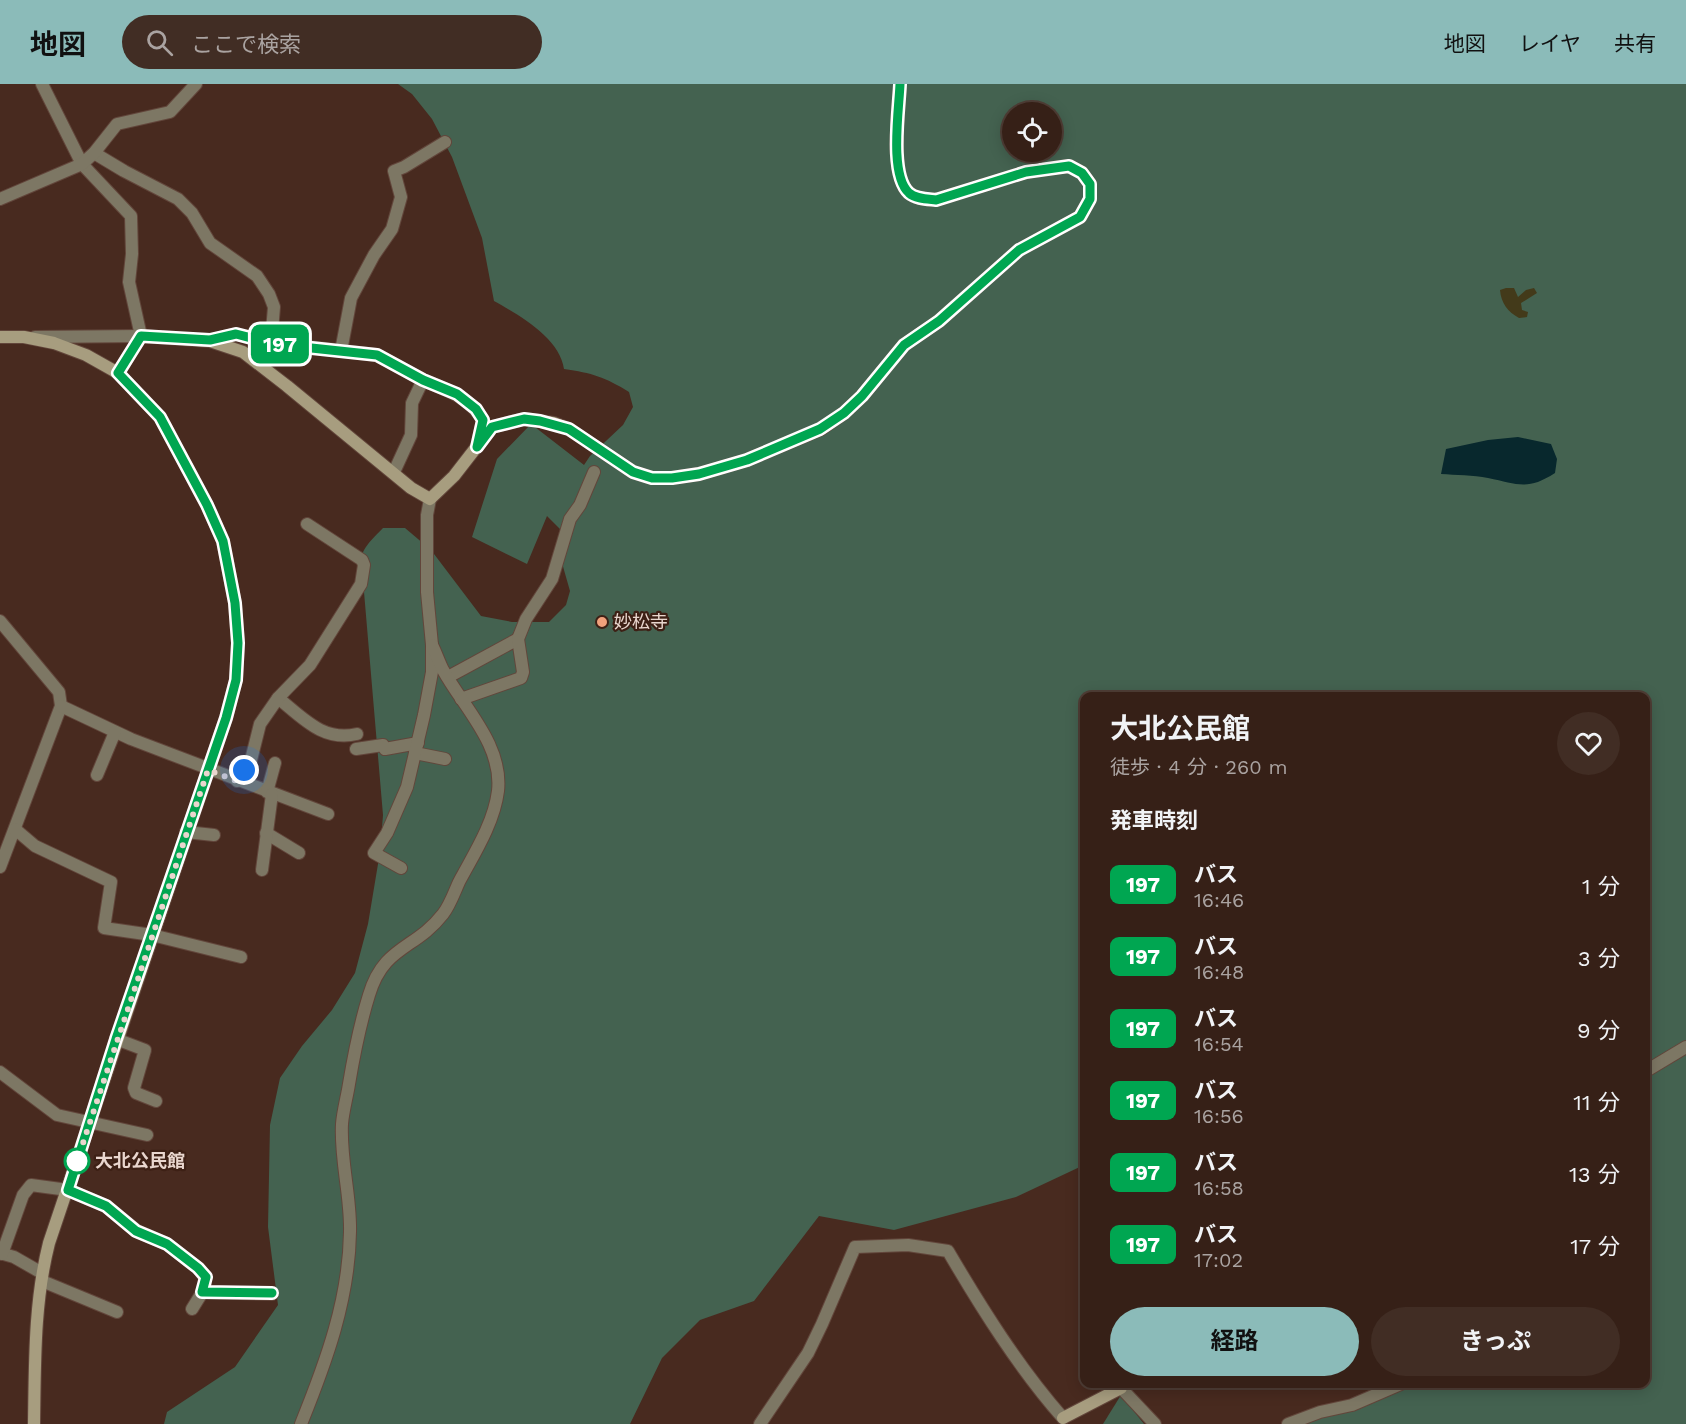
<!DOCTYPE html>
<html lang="ja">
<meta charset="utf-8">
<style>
:root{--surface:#362017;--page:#412d24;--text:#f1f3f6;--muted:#aaa3a1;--line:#503e36;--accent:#8bbbb9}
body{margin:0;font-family:"Work Sans","Noto Sans JP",sans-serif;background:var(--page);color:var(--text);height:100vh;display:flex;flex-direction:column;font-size:22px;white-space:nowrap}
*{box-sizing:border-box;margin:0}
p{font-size:20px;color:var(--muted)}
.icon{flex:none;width:33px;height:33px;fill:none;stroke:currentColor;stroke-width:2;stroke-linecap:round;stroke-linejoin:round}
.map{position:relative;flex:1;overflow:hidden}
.sheet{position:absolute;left:1080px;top:608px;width:570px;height:696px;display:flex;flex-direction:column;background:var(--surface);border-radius:12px;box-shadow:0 3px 15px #0003,0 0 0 2px var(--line)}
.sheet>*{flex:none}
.badge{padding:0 12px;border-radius:9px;font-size:21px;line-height:39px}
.controls{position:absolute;left:1002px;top:18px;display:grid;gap:12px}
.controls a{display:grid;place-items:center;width:60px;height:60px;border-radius:50%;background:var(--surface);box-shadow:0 3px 15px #0003,0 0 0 2px var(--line);font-size:30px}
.you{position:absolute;width:30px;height:30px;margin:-15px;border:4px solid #fff;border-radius:50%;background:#1a73e8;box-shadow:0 0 0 9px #1a73e833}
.map>.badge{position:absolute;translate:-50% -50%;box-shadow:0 0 0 3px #fff}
h2{padding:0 30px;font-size:22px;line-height:54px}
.round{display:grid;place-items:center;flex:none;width:63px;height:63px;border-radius:32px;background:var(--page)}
.head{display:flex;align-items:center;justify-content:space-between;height:102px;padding:0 30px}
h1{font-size:28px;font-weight:700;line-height:45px}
.action{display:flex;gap:12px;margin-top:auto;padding:12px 30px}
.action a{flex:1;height:69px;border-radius:36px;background:var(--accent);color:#111;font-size:24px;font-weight:700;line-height:69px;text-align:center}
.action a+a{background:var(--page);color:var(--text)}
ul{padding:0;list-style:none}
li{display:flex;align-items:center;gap:18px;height:72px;padding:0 30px}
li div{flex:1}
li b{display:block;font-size:22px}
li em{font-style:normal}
li .badge{min-width:66px;font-weight:700;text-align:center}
header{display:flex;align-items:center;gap:36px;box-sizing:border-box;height:84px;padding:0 30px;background:var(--accent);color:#111}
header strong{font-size:28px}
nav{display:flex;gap:33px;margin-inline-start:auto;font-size:21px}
.search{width:420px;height:54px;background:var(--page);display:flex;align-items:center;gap:15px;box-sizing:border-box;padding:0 21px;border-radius:33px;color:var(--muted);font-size:22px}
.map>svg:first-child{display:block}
.green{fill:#446250;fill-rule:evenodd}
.sand{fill:#433a1a}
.water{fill:#08282d}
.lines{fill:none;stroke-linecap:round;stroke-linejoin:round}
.street-casing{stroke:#62463b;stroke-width:14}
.secondary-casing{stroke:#62463b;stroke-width:14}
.street{stroke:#7d7764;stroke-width:12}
.secondary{stroke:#a79d7f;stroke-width:12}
.line-casing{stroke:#fff;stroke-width:14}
.line{stroke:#00a651;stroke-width:9}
.walk{stroke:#e9d6ce;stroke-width:6;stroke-dasharray:0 10.8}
.poi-dot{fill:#f1a17c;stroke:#3d2015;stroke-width:2}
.stop-dot{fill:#fff;stroke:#00a651;stroke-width:3}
.labels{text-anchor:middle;stroke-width:4.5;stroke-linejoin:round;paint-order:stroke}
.poi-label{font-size:18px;fill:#e9d6ce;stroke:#3d2015;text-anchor:start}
.stop-label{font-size:18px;font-weight:bold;fill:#e9d6ce;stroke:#3d2015;text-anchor:start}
</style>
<header>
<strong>地図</strong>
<div class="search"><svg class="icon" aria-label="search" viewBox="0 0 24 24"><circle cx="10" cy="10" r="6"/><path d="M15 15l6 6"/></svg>ここで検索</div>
<nav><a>地図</a><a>レイヤ</a><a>共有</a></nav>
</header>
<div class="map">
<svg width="1686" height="1340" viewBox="0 0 1686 1340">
<rect width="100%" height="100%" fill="#482a1f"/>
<!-- green -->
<g class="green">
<path d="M398 0H1686V1340H1305L1405 1299H1646V612H1084V1081L1016 1113 894 1146 819 1132 754 1217 700 1236 662 1274 630 1340H164L167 1328 235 1283 278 1221 268 1143 270 1041 280 994 302 962 332 926 355 889 368 840 380 768 383 731 364 508C359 472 356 471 383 444H405L431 466 481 532 512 538H549L566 521 570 507 562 479 560 445 547 432 527 480 472 453 497 375 531 340 584 381 590 372 623 341 633 323 629 308C605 293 592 289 564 285 560 254 519 231 494 217L482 154 452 73 432 35 412 10ZM1012 28H1052V68H1012Z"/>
<path d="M1121 1311 1144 1340H1103Z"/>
</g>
<!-- sand -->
<path class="sand" d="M1506 204H1514L1518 213 1526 206 1534 204 1537 209 1521 219 1522 226 1528 228 1527 233 1519 234C1508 228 1501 219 1500 206Z"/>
<!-- water -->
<path class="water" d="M1518 353 1551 360 1557 375 1555 389C1527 407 1518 400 1488 394 1473 391 1456 391 1441 390L1446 365 1488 356Z"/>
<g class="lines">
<defs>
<g id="street">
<path d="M42 0 82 80 131 132 132 170 129 198 141 252 118 289"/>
<path d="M94 69 124 87 178 115 192 129 210 159 257 192 269 210 274 223 271 259"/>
<path d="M0 115 82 80 94 69 117 40 170 28 196 0"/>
<path d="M35 253 141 252"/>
<path d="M210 257 236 250 274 259 377 271 423 296 412 319 411 351 394 388"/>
<path d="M341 267 351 214 374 171 392 145 401 113 394 87 404 83 445 58"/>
<path d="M423 296C447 306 469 313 483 336L477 362"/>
<path d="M0 537 59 608 61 622 0 783"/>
<path d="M448 593 518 555"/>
<path d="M278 614C303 634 323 658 357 650"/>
<path d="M461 615 521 594 523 588 518 555 526 535 552 495 570 435 580 421 594 388"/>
<path d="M61 622 131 655 328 730"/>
<path d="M356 665 383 661 385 665 418 659"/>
<path d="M415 669 445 675"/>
<path d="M97 691 115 648"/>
<path d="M237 697 251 676 260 640 278 614 310 581 361 500 364 481 362 476 307 440"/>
<path d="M267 708 275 679"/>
<path d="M15 745 35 762 111 798 104 844 152 851 241 873"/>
<path d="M186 748 214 751"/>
<path d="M266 749 299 769"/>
<path d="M401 784 374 769 387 749 407 703 424 631 432 588V561L427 508V431L430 415"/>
<path d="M262 786 272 710"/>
<path d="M116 955 145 966 134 1004 136 1009 156 1017"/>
<path d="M1646 987 1686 963"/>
<path d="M0 988 57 1031 147 1051"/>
<path d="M0 1169 14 1173 42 1189"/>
<path d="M2 1170 23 1111 31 1101 68 1106 106 1122 137 1147 167 1160 198 1184 205 1193V1204L192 1225"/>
<path d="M42 1197 117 1228"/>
<path d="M202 1208 272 1210"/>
<path d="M1127 1299 1121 1304 1155 1340"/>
<path d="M301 1340C326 1278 349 1216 350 1148 351 1112 340 1076 342 1040 343 1027 347 1013 349 1000 354 970 360 940 369 911 384 861 415 866 443 830 450 821 454 809 459 798 474 770 494 739 498 707 503 661 464 624 443 586 439 578 436 569 432 561"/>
<path d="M760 1340 808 1269 822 1240 855 1163 908 1161 948 1167C982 1225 1019 1284 1063 1334"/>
<path d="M1288 1340 1320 1328 1352 1321 1403 1299"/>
</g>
<g id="secondary">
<path d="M141 252 210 257 243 268 287 302 411 404 430 415 454 392 492 343 524 335 554 339 569 345 633 388 652 394H672L699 390 747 376 821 345 844 329 862 312 904 261 939 237 1019 166 1080 133 1090 115V100L1082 89 1069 82 1026 88 936 116C927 115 916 115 909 109 889 91 899 26 900 0"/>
<path d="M0 253H24L54 259 86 271 118 289 160 333 207 421 223 457 235 519 238 559 236 596 226 634 49 1159C34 1218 35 1279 34 1340"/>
<path d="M1063 1334 1121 1304"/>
</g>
</defs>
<!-- street casing -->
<use href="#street" class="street-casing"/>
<!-- secondary casing -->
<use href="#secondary" class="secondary-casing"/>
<!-- street -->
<use href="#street" class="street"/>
<!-- secondary -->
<use href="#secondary" class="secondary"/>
</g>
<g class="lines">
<defs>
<path id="line" d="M272 1209 202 1208 206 1193 198 1184 167 1160 136 1147 106 1122 68 1106 116 955 226 634 236 596 238 559 235 519 223 457 207 421 160 333 118 289 141 252 210 256 236 250 274 260 377 271 423 296 457 310 476 325 483 336 477 363 492 343 524 335 540 337 569 345 633 388 652 394H672L699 390 747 376 820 345 844 329 862 312 904 261 939 237 1019 166 1080 133 1090 115V100L1082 89 1069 82 1026 88 936 116C927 115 916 115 909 109 889 91 899 26 900 0"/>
</defs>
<!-- line casing -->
<use href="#line" class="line-casing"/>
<!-- line -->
<use href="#line" class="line"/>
<!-- walk -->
<path class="walk" d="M77 1077 75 1083 208 686 237 697 244 686"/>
</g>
<!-- markers -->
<circle class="poi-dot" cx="602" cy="538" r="6"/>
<circle class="stop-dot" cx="77" cy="1077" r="12"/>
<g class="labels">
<!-- poi labels -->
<g class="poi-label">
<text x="614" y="544">妙松寺</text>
</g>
<!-- stop labels -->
<g class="stop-label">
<text x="95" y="1083">大北公民館</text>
</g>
</g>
</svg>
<div class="controls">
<a><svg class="icon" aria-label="locate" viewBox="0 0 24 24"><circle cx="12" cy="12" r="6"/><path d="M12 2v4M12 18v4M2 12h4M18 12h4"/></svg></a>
</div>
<div class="you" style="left:244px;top:686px"></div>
<b class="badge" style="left:280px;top:260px;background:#00a651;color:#fff">197</b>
<section class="sheet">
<div class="head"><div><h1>大北公民館</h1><p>徒歩 · 4 分 · 260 m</p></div><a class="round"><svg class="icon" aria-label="heart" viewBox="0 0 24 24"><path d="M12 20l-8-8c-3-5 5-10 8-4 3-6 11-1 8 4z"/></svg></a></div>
<h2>発車時刻</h2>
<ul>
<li><span class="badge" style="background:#00a651;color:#fff">197</span><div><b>バス</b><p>16:46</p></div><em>1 分</em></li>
<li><span class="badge" style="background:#00a651;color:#fff">197</span><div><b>バス</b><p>16:48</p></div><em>3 分</em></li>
<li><span class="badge" style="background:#00a651;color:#fff">197</span><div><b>バス</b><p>16:54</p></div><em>9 分</em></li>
<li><span class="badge" style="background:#00a651;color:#fff">197</span><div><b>バス</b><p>16:56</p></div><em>11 分</em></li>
<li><span class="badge" style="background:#00a651;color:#fff">197</span><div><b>バス</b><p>16:58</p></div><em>13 分</em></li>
<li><span class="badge" style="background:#00a651;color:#fff">197</span><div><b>バス</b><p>17:02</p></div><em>17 分</em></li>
</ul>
<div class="action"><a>経路</a><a>きっぷ</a></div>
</section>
</div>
